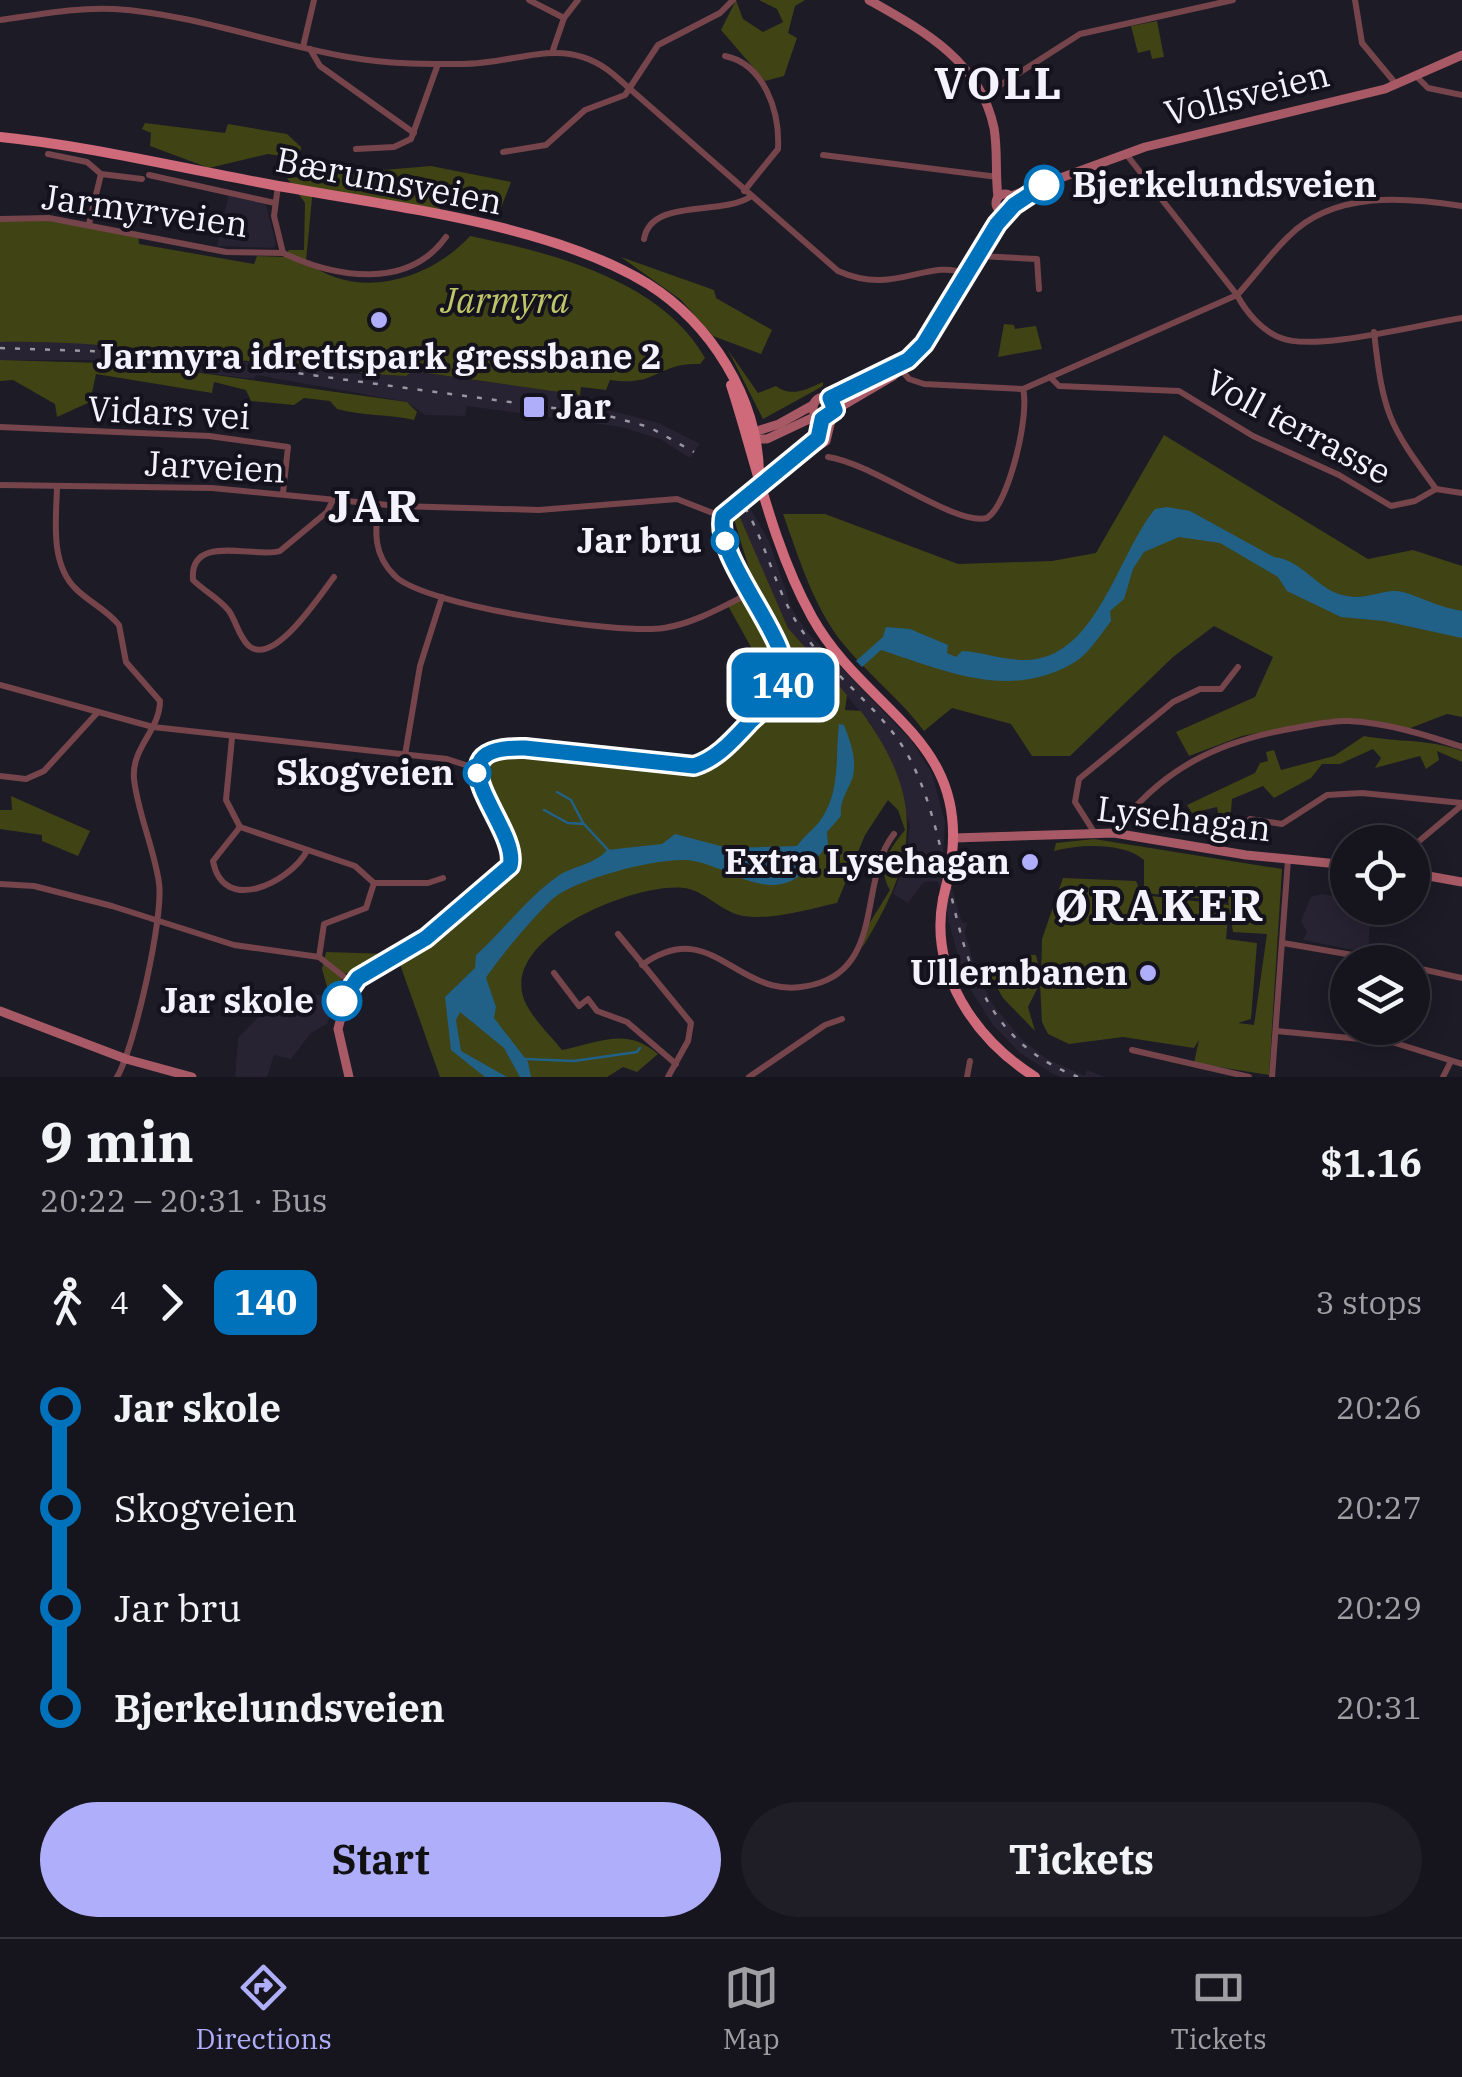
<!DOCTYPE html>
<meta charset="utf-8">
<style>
:root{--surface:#16141c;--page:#1f1d25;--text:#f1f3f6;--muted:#9e9ea3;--line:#35333b;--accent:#afaefa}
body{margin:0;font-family:"IBM Plex Serif",serif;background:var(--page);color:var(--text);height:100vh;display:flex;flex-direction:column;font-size:38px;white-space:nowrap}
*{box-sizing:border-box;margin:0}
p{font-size:32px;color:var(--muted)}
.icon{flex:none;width:55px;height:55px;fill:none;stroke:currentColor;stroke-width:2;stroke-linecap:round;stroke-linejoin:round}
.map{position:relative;height:1077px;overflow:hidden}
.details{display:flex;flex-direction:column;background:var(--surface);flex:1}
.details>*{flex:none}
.badge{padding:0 20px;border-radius:15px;font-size:35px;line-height:65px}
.controls{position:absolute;left:1330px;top:825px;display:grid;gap:20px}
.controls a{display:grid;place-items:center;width:100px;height:100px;border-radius:50%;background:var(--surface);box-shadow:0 5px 25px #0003,0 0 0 2px var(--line);font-size:50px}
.map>.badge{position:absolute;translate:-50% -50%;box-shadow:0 0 0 5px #fff}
.legs{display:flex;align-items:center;gap:15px;height:110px;padding:0 40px;font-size:32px}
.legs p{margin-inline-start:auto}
.overview{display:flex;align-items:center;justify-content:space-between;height:170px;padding:0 40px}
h1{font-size:55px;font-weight:700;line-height:75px}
.cta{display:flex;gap:20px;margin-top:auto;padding:20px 40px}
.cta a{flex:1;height:115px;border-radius:60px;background:var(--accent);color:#111;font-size:40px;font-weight:700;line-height:115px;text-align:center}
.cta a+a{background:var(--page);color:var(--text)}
ul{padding:0 40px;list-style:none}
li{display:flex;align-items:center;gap:35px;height:100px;font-size:38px}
li i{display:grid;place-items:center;width:15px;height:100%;margin:0 12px;background:currentColor}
li i::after{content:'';width:25px;height:25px;margin:-12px;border:8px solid;border-radius:50%;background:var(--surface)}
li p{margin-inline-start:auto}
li:first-child i{background:linear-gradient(#0000 50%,currentColor 0)}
li:last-child i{background:linear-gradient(currentColor 50%,#0000 0)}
.dock{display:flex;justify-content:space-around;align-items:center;height:140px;border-top:2px solid var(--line);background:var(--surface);font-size:28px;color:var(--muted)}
.dock a{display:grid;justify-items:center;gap:5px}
.dock .active{color:var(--accent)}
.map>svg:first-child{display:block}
.built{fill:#272333}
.green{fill:#404314;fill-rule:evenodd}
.water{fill:#226187}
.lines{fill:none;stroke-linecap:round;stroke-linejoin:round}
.stream{stroke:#226187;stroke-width:2.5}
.street{stroke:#75454b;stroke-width:6}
.secondary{stroke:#a75a65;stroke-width:9}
.primary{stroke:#ce6a79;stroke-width:10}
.rail{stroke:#9997a0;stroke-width:2.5;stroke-dasharray:5 10;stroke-linecap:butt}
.secondary-bridge{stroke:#a75a65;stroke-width:9}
.primary-bridge{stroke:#ce6a79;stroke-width:10}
.line-1-casing{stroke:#fff;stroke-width:22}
.line-1{stroke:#0072bc;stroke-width:15}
.stop-1-dot{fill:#fff;stroke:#0072bc;stroke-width:5}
.poi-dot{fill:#afaefa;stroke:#14121c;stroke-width:4}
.labels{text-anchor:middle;stroke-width:8;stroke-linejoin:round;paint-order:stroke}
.street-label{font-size:35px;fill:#f4f2fa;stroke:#14121c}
.stop-label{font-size:35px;font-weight:bold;fill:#f4f2fa;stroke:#14121c;text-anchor:end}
.park-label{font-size:35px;font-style:italic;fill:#bfc668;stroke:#14121c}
.poi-label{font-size:35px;font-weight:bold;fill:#f4f2fa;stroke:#14121c;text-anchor:end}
.district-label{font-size:45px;font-weight:bold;letter-spacing:2.5px;fill:#f4f2fa;stroke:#14121c}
</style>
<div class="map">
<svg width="1462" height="1077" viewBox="0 0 1462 1077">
<rect width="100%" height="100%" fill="#1d1b26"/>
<!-- built -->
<g class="built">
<path d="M229 193 266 205 276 244 273 248 217 246Z"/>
<path d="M69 341 337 373 406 376 413 371 605 399 604 409 659 423 700 444 690 458 660 439 621 427 467 406 465 416 425 415 407 402 256 375 254 379 97 360H0V342Z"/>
<path d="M741 492 769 541 792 609 808 633 911 740 932 773 945 822 943 857 962 923 967 922 965 933 973 961 991 1002 1020 1038 1047 1059 1085 1076 1087 1070 1105 1077H1060L1053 1074 1020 1053 993 1025 964 979 938 881 924 882 908 903 893 894 905 863 910 824 870 723 788 628 729 500Z"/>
<path d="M1321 894 1347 898 1348 908H1371L1368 953 1303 940 1307 932 1301 921 1311 897Z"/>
<path d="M273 990 328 996 332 1011 327 1024 311 1033 291 1059 274 1055 267 1077H235L238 1038 271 1004Z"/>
</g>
<!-- green -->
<g class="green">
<path d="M736 0 743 19 763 32 783 22 777 9 759 0H805L795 6 788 33 797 38 784 76 765 81 721 30Z"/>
<path d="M1157 21 1164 57 1152 59 1150 50 1138 53 1131 26Z"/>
<path d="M145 123 225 133 228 124 287 134 301 147 300 159 268 154 209 168 150 146 151 133 142 129Z"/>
<path d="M431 166 511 182 501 208 445 184 439 211 313 188 306 261C356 302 430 280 470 236 552 253 661 280 705 358L700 364C658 362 658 387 610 380L606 390 581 387 580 395 413 371 406 376C270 370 137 339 0 342V219L27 218 138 232 139 244 254 264 257 256 284 257 289 250H304L305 203 287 178Z"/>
<path d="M621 257 714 290 716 298 772 330 761 354 713 336 681 300Z"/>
<path d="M1004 324 1014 325 1015 329 1036 326 1042 349 998 357Z"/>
<path d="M728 350 758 393 776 386C791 398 807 389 823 382V386L763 419Z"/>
<path d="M0 360 137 364 407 402 417 412 414 420C388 414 362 416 337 409L330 401 304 398 294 405 251 401 246 390 214 382 212 393 96 374 90 402 57 417 55 404 13 380 0 381Z"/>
<path d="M1164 435 1368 559 1413 550 1462 566V717L1447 714 1408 729 1332 719 1242 736 1189 756 1176 732 1255 697 1273 657 1214 626 1173 657 1070 756H1032L1011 724 952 708 924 731C901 700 870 676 845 646 814 609 799 558 783 514H825L958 564 1052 561 1096 553Z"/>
<path d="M738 513 788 628 847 695 845 710 861 711C926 800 918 858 862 948L869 924 890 890C876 867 890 848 905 830L898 810 888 800 865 835 837 903C809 909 768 922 739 915 720 910 703 890 684 888 637 882 497 937 525 1002 533 1019 551 1036 562 1050 601 1042 626 1027 658 1054L637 1072 623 1067 607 1077H440L397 956 499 878 512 856 478 769C516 718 650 784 710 759 729 751 761 710 777 694L727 604 756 591 733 516Z"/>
<path d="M1364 736C1401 743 1426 738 1462 751V762L1437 751 1439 760 1426 769 1420 756 1375 768 1381 758 1373 749 1340 764H1322L1311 778 1274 798 1263 786 1232 799 1229 833 1220 823 1217 807 1192 813 1187 805 1255 773 1260 763 1268 761 1266 752 1274 750 1281 770 1334 756Z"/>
<path d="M11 796 90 831 78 856 42 841V835L0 829V810H12Z"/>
<path d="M1094 839 1282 869 1269 1075 1194 1063 1199 1040 1194 1048 1123 1037 1069 1044 1048 1034 1042 1022 1040 983 1028 1007 1035 1031 1003 998 984 964 994 965 1003 980 1029 955H1036L1041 977 1042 939 1063 878 1136 881 1142 895 1229 905 1228 901 1144 893V860C1124 842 1079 844 1054 851L1056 843ZM1229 907 1233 932 1267 934 1254 1025 1238 1023 1251 1019 1257 943 1226 939Z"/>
<path d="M326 952 390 954 354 975 346 973 330 997 322 969Z"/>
</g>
<!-- water -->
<g class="water">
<path d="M1167 507 1190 511 1274 557C1302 560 1316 588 1342 595 1368 602 1383 587 1403 592 1426 599 1435 606 1462 611V638L1384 621 1341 617 1287 591 1278 577 1220 543 1179 537 1144 552 1133 569 1124 599 1110 611 1111 621C1101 634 1089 653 1075 662 1010 701 946 671 881 650L862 667 856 661 883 637 886 627 910 629 948 645 947 653 956 657 962 651C982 652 1003 660 1024 660 1096 661 1117 555 1155 509Z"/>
<path d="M839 724 844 725C850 741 857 758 853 776 849 790 839 800 841 816L827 832 828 845C815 860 802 880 782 884 752 890 723 866 694 861 664 855 580 878 555 897 540 909 497 960 486 978L496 1007 494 1018 528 1062 531 1077H520L504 1048 460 1012 456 1020 461 1051 507 1077H485L451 1050 445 997 475 968 476 955C503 931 528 897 558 876 575 865 594 865 607 850L662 844 675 834 728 848 797 846C804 836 813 830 820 821 841 792 835 758 839 724Z"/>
</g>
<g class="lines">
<!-- stream -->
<g class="stream">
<path d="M557 792 571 800 583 823"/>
<path d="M544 810 568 823 584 824 608 850"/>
<path d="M526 1059 574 1061 637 1052 640 1048"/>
</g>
<!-- street -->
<g class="street">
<path d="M529 0 564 18"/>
<path d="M1355 0 1362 43 1396 84"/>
<path d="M0 20C37 15 76 7 114 9 195 14 273 45 354 58 388 64 425 64 460 64 517 65 563 33 613 74L838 271C896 297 927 257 967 274"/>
<path d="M303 47 314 0"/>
<path d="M310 49 320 66 414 133"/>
<path d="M553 50 564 18 578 0"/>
<path d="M725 56C764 64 780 111 778 149L744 191"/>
<path d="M1417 77 1428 88 1462 95"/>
<path d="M983 96 1080 34 1233 0"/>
<path d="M356 149 394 147 411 139 438 64"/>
<path d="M503 152 546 145 585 110 625 95 658 45 720 13 733 0"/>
<path d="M48 154 87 162 101 174"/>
<path d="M1126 154 1237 295C1255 276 1270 254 1289 236 1334 191 1404 197 1462 206"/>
<path d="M823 155 998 177"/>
<path d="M149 175 275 203"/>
<path d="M0 219 49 218 226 252 283 253 274 216 278 186"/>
<path d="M89 224 101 174 142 179"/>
<path d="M644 239C651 198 720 216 750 197"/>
<path d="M283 253C336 278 408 290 446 237"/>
<path d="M980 256 1037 259 1039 289"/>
<path d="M1374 332C1383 413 1388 424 1436 489"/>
<path d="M898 366 909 379 924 384 1023 389 1237 295C1246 312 1262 331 1281 338 1314 352 1422 324 1462 318"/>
<path d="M1050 377 1059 386 1179 391 1253 436 1339 475 1391 506 1415 501 1436 489 1462 493"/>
<path d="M0 427 209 436 288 447 283 493"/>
<path d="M828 457C875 464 954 526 987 518 1009 504 1030 414 1023 389"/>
<path d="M0 485 212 488 398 506 539 510 677 499 723 517"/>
<path d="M57 488C56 520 50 564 76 589 89 602 107 610 119 625L126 662 160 701C160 730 131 748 134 779 138 814 154 848 159 883 164 916 134 1049 117 1077"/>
<path d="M333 500 327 512 280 551C256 559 189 532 193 580 204 591 220 599 229 611 236 621 239 637 249 646 274 667 320 595 334 577"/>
<path d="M378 504C375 532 373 555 395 576 425 606 619 635 664 628 695 623 722 607 750 593"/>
<path d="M0 685 153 727 447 759 478 769"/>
<path d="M232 738 226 800 240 827 355 866 374 883 366 908 324 924 319 957"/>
<path d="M405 755 420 666 442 597"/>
<path d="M0 776 26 779 44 771 98 712"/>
<path d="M1250 819 1282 824 1327 795 1362 793 1462 803"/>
<path d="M240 827 213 861C223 915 289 883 307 851"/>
<path d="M1094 832 1075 802 1079 779 1173 702 1200 689H1221L1238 667"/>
<path d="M1114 833C1160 769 1218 741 1295 728 1313 725 1331 720 1349 721 1388 723 1426 735 1462 747"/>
<path d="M1412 847 1462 805"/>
<path d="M374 883H428L443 878"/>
<path d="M0 884 34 886 112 906 234 945 319 957 353 984"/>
<path d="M618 934 691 1023 688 1041 668 1077"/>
<path d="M1283 943 1393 962"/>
<path d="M642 965C718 911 738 1012 822 982 883 960 860 876 894 834"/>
<path d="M1412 967 1462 978"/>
<path d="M554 973 579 1006 588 999 597 1011 627 1022 676 1064"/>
<path d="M1276 1031 1392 1042 1462 1064"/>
<path d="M1132 1050 1249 1077"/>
<path d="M749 1077 825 1025 842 1019"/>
<path d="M967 1077 970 1061"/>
<path d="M1272 1077 1288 860"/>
<path d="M1443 1077 1451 1061"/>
</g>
<!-- secondary -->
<g class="secondary">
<path d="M869 0C924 31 980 61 994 128 998 151 995 174 998 197"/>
<circle cx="1005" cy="203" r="9"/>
<path d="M1011 196 1145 147 1385 89 1462 55"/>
<circle cx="824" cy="408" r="11"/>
<path d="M830 398 908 360"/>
<path d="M835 410 893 376 924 344 1008 212"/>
<path d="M748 434 779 424 813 405"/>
<path d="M752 439H767L816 416"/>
<path d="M802 457 826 441 832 416"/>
<path d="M772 478 818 438 822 419"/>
<path d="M954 838 1114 833 1246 855 1348 865"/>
<path d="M1412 873 1462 882"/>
<path d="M0 1011 126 1059 192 1077"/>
<path d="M349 1077 338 1029 348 991 365 973 434 932 510 866C521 827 423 745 525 747L694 765C722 758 790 695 785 664L722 531 721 520 731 508"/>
</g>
<!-- primary -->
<g class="primary">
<path d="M0 137C90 146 180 168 268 184 384 206 547 222 648 284 711 324 757 397 759 472"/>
<path d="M731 385C756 462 772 545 812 617 866 714 976 739 949 874"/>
<path d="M943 899C929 972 975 1039 1035 1077"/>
</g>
<!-- rail -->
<g class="rail">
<path d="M0 348 149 353 605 415 649 427 694 452"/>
<path d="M737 495C767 538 773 590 803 632 834 679 885 710 911 761 967 872 937 1023 1078 1077"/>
</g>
<!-- secondary-bridge -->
<g class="secondary-bridge">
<path d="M755 491 772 478"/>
<path d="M731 508 748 495"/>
</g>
<!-- primary-bridge -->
<path class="primary-bridge" d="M943 899 949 874"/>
</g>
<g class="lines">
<defs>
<path id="line-1" d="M342 1001 358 978 426 938 510 866C521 827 423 745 525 748L694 766C717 759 733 740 749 723 761 711 778 698 784 682 797 645 712 558 723 516L818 438 822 419 835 410 830 398 908 360 924 344 997 224 1014 205 1044 185"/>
</defs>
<!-- line-1 casing -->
<use href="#line-1" class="line-1-casing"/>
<!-- line-1 -->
<use href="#line-1" class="line-1"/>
</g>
<!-- markers -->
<g class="stop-1-dot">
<circle cx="1044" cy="185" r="18"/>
<circle cx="725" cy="541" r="12"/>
<circle cx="477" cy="773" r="12"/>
<circle cx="342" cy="1001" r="18"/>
</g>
<g class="poi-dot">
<circle cx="379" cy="320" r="10"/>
<rect x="522" y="395" width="24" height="24" rx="5"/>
<circle cx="1030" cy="862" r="10"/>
<circle cx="1148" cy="973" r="10"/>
</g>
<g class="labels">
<!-- street labels -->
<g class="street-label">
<text transform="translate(1247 94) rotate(-14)" y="12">Vollsveien</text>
<text transform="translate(389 181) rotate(11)" y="12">Bærumsveien</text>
<text transform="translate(145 211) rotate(8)" y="12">Jarmyrveien</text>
<text transform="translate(169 413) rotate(3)" y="12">Vidars vei</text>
<text transform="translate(1298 427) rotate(28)" y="12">Voll terrasse</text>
<text transform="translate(215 467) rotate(3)" y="12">Jarveien</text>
<text transform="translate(1184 819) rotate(7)" y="12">Lysehagan</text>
</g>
<!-- stop labels -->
<g class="stop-label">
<text x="1072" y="197" text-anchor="start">Bjerkelundsveien</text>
<text x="702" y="553">Jar bru</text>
<text x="454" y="785">Skogveien</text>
<text x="314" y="1013">Jar skole</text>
</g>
<!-- park labels -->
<g class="park-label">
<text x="505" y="313">Jarmyra</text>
</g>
<!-- poi labels -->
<g class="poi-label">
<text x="379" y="369" text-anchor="middle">Jarmyra idrettspark gressbane 2</text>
<text x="556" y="419" text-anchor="start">Jar</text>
<text x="1010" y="874">Extra Lysehagan</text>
<text x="1128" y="985">Ullernbanen</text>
</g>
<!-- district labels -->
<g class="district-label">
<text x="999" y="99">VOLL</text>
<text x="375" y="522">JAR</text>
<text x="1160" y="921">ØRAKER</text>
</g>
</g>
</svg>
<div class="controls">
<a><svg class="icon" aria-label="locate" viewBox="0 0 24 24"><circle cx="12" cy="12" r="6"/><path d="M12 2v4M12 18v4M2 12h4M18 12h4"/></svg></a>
<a><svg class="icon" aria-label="layers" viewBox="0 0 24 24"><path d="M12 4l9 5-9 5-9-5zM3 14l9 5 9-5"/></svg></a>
</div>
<b class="badge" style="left:783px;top:685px;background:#0072bc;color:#fff">140</b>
</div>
<section class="details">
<div class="overview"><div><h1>9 min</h1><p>20:22 – 20:31 · Bus</p></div><b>$1.16</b></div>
<div class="legs"><svg class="icon" aria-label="walk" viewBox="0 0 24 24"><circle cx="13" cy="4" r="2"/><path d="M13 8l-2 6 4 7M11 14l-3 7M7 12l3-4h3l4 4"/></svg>4<svg class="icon" aria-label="forward" viewBox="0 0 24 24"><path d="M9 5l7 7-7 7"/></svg><b class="badge" style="background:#0072bc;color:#fff">140</b><p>3 stops</p></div>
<ul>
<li><i style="color:#0072bc"></i><b>Jar skole</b><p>20:26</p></li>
<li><i style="color:#0072bc"></i><span>Skogveien</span><p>20:27</p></li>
<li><i style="color:#0072bc"></i><span>Jar bru</span><p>20:29</p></li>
<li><i style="color:#0072bc"></i><b>Bjerkelundsveien</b><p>20:31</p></li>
</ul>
<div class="cta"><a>Start</a><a>Tickets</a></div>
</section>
<nav class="dock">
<a class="active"><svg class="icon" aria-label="directions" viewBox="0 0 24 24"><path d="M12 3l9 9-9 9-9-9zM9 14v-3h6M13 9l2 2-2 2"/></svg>Directions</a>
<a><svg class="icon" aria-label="map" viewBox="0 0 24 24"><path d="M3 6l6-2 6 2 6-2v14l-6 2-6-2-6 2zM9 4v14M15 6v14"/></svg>Map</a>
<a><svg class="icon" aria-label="tickets" viewBox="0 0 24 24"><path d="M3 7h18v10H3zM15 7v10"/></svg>Tickets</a>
</nav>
